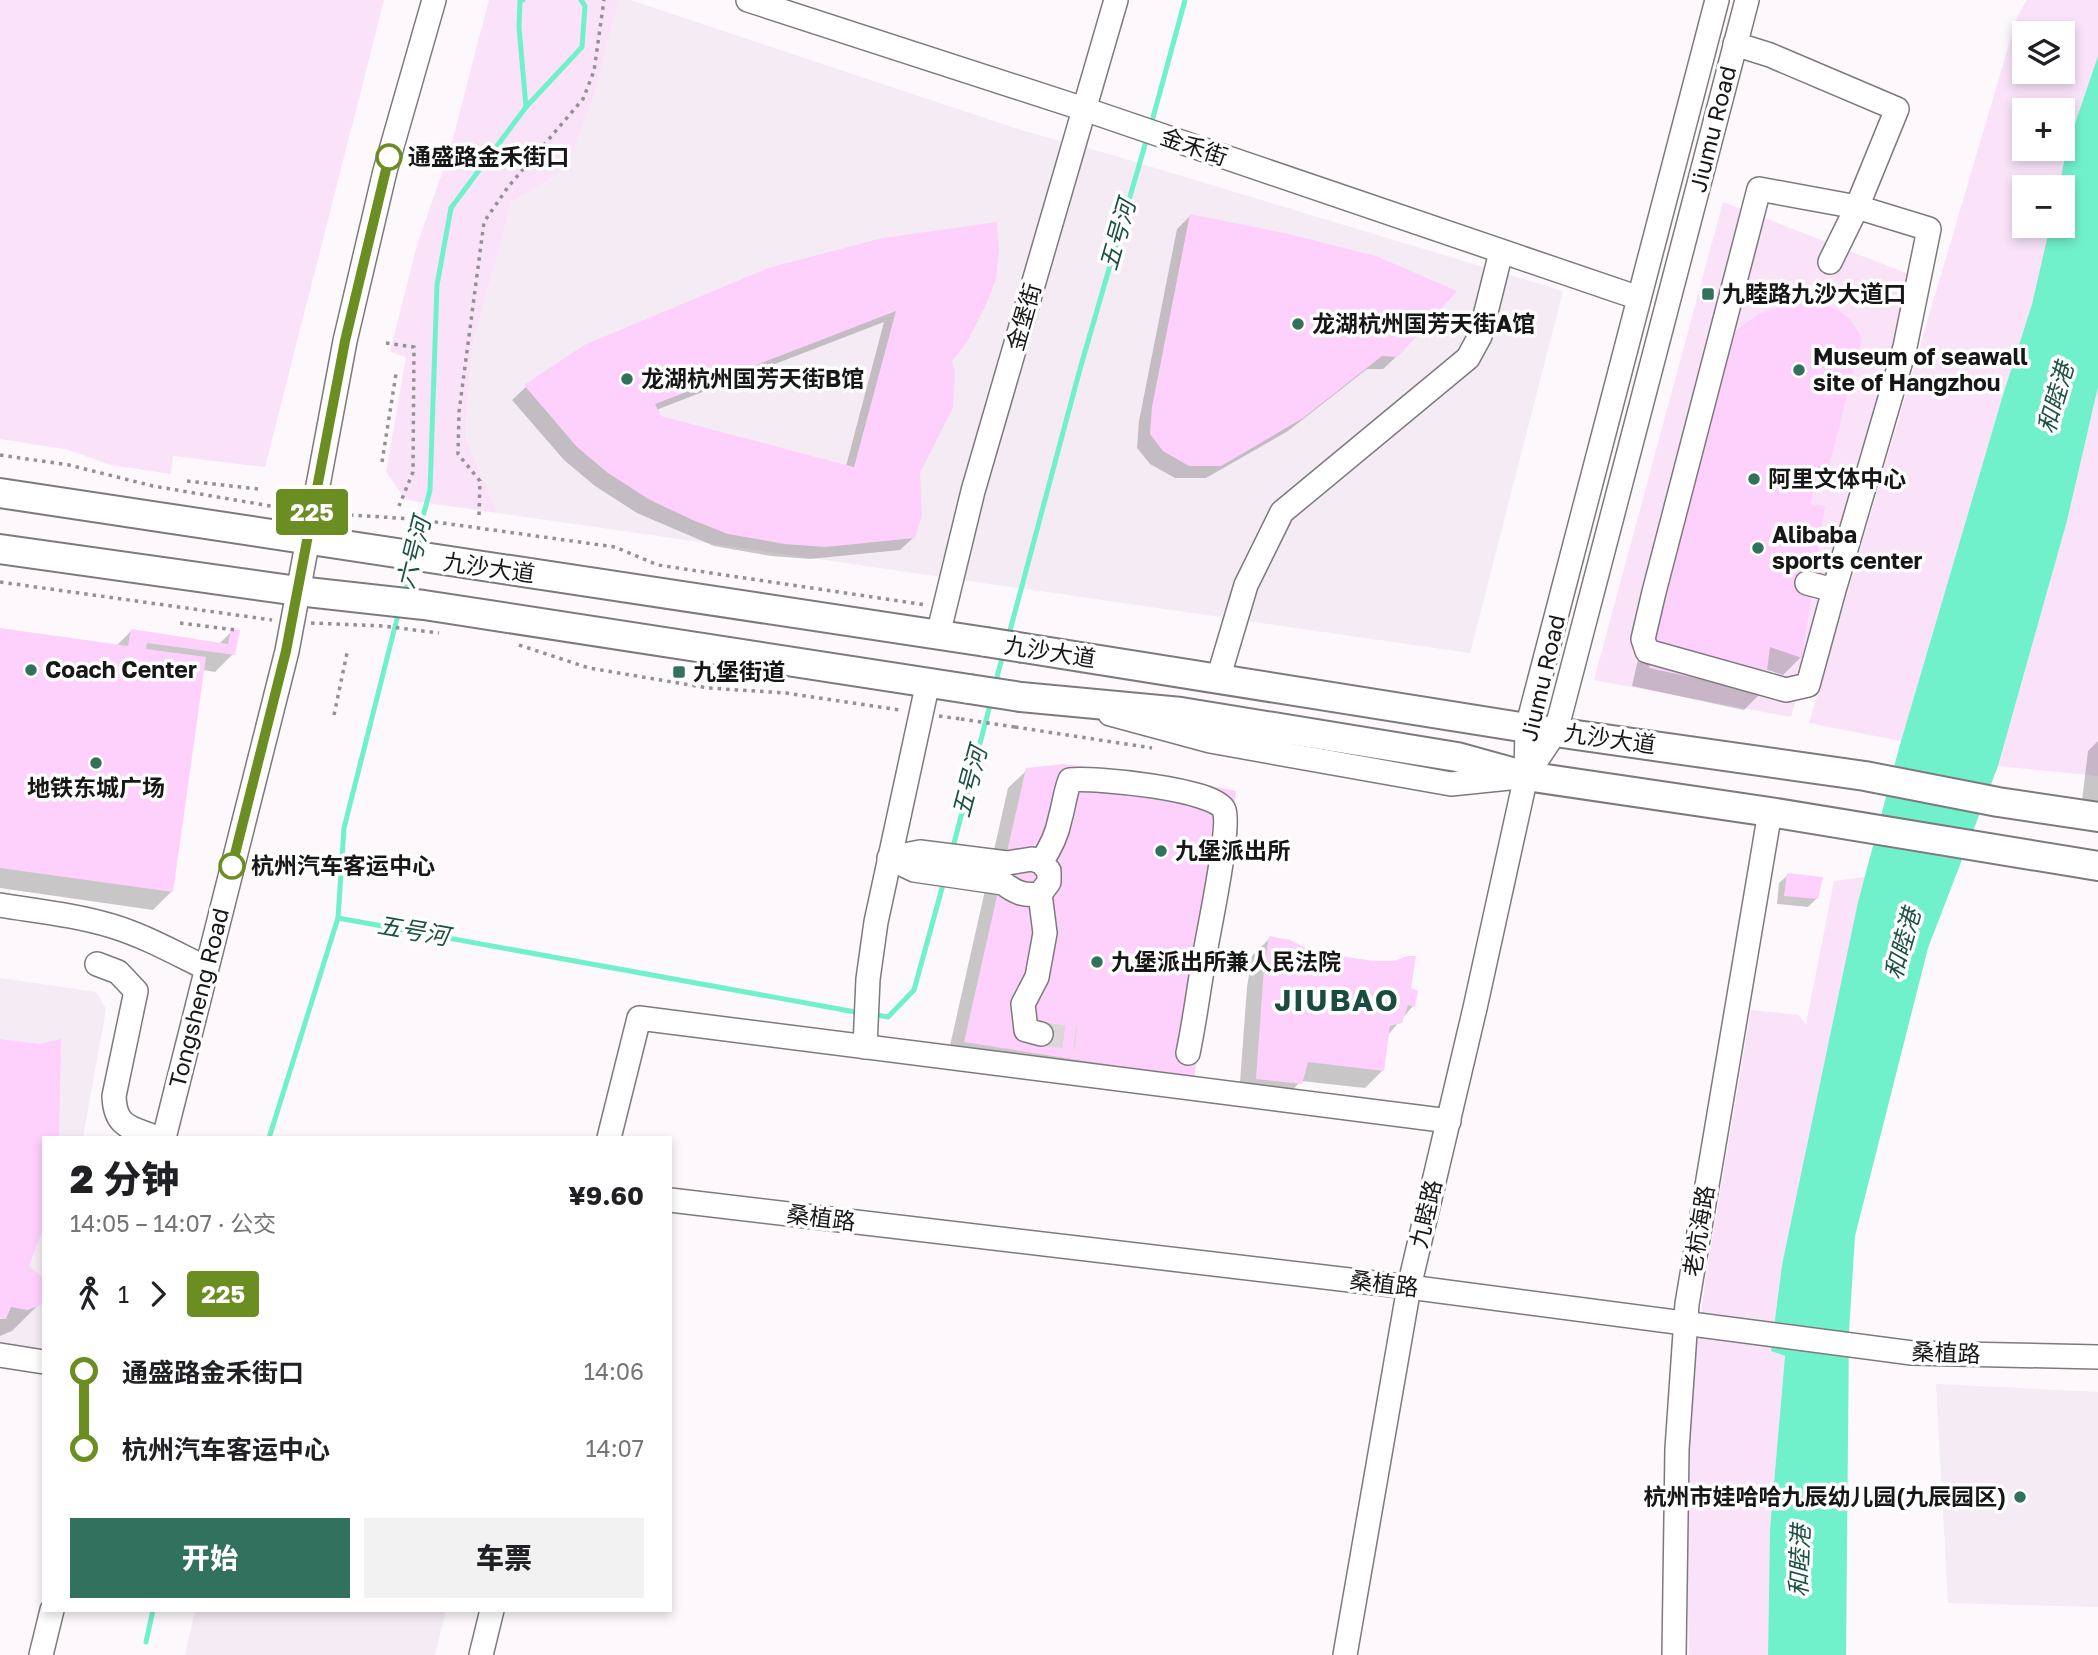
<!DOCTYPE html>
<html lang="zh">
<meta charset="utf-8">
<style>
:root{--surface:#fff;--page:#f2f2f2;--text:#202124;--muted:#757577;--accent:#32715e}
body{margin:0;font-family:"Golos Text","Noto Sans SC",sans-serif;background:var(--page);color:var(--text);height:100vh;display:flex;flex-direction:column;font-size:26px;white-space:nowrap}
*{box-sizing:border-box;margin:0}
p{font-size:23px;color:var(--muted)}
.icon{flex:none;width:38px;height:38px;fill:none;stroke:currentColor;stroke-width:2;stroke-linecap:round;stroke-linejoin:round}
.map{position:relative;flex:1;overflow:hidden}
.drawer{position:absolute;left:42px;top:1136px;width:630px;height:476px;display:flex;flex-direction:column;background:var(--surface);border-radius:0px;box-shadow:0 4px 10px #0003}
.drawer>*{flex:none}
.badge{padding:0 14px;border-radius:5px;font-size:24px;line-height:46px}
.buttons{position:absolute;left:2012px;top:21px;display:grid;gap:14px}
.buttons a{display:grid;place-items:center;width:63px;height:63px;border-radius:0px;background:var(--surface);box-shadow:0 4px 10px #0003;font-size:35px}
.map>.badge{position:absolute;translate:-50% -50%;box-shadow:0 0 0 4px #fff}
.legs{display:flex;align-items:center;gap:10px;height:77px;padding:0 28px;font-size:23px}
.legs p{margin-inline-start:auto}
.headline{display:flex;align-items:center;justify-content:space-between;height:119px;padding:0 28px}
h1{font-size:38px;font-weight:800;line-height:52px}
.action{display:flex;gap:14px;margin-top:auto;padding:14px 28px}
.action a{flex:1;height:80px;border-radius:0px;background:var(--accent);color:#fff;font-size:28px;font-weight:800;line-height:80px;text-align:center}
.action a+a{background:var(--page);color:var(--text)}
ul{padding:0 28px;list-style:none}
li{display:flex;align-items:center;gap:24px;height:77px;font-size:26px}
li i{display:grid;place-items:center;width:10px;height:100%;margin:0 9px;background:currentColor}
li i::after{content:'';width:18px;height:18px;margin:-9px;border:5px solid;border-radius:50%;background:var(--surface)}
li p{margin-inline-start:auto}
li:first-child i{background:linear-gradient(#0000 50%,currentColor 0)}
li:last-child i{background:linear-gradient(currentColor 50%,#0000 0)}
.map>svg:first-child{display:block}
.built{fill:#f5ebf4}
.green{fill:#fae3f9;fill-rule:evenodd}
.water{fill:#71f1cb}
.shadow{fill:#0003;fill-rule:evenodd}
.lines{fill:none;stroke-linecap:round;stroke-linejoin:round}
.stream{stroke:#71f1cb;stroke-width:5}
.building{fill:#fed1fd;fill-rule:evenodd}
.minor-tunnel{stroke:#dad6d9;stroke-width:23;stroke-dasharray:23 11;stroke-linecap:butt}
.minor-casing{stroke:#7d7a7d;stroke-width:26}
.major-casing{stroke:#7d7a7d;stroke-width:32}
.path{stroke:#939193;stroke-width:3.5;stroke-dasharray:3.5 5;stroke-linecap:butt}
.minor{stroke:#fff;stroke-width:23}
.major{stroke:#fff;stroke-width:28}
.major-bridge-casing{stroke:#7d7a7d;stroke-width:32;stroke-linecap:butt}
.path-bridge{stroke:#939193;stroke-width:3.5;stroke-dasharray:3.5 5;stroke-linecap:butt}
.major-bridge{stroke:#fff;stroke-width:28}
.line-1-casing{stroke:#fff;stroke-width:16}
.line-1{stroke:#6b8e23;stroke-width:10}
.stop-1-dot{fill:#fff;stroke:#6b8e23;stroke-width:3.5}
.poi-dot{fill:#32715e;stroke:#fff;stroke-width:2.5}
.labels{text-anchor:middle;stroke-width:7;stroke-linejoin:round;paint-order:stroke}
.street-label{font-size:23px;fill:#181718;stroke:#fff}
.stop-label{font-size:23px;font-weight:bold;fill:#181718;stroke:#fff;text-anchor:start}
.poi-label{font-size:23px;font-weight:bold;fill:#181718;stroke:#fff;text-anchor:start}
.water-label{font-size:24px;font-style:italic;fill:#1c5243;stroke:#fff}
.district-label{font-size:30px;font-weight:bold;letter-spacing:2px;fill:#194c3e;stroke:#fff}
</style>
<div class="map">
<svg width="2098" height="1655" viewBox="0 0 2098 1655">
<rect width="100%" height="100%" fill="#fcf8fb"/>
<!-- built -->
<g class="built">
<path d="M619 0H630L1021 130 1112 155 1563 291 1470 653 498 513 465 437 473 343 512 202 547 181 570 159 595 93Z"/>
<path d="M0 978 96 992 106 1009 83 1137 44 1138V1349L0 1350Z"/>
<path d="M1936 1384 2098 1392V1607L1948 1603Z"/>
<path d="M195 1610H446L435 1655H185Z"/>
</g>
<!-- green -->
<g class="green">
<path d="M0 0H384L265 467 173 456 171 474 111 465 65 449 0 439Z"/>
<path d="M489 0H619L595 93 570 159 547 181 512 202 473 343 465 437 498 513 406 500 386 472 406 357 390 352 417 245 449 153Z"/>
<path d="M2027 0H2098V56L2067 147 2059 187H2025V226H2050L2032 304 2002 398 1901 741 1809 723 2017 17ZM2025 33H2063V72H2025ZM2025 110H2063V149H2025Z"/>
<path d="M1723 202 1919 278 1791 717 1594 680Z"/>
<path d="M2098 387V776L1998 766 2067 521Z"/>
<path d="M1865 877 1858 902 1771 1351 1785 1356 1770 1529 1768 1655H1689L1686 1510 1694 1365 1706 1276 1751 1010 1798 1015 1806 1024 1834 881Z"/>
</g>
<!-- water -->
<path class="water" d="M2098 56V387L2067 521 1998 766 1928 948 1855 1236 1849 1332 1846 1655H1768L1770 1529 1785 1356 1771 1351 1782 1265 1858 902 1901 741 2002 398 2032 304 2050 226H2063V187H2059L2067 147Z"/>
<!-- shadow -->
<g class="shadow">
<path d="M1190 216 1397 356 1383 369H1367L1288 431 1206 478H1175L1150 464 1137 448 1139 421 1177 229Z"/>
<path d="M882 240 951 360 918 473 914 537 900 550 810 559 771 556 714 546 637 513 595 486 564 460 512 400 526 387ZM884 322 846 466 660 418 656 410Z"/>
<path d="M1703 373 1827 465 1815 477 1809 505 1801 657 1783 675 1765 669 1762 692 1744 710 1632 686Z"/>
<path d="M0 629 116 646 131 631 219 644 232 631 233 654 215 672 203 670 171 892 153 910 0 888Z"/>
<path d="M2098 741V802L2082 801 2088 751Z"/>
<path d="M1027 770 1192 1077 947 1059 1008 788Z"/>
<path d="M1788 875 1817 898 1808 907 1777 904 1779 883Z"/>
<path d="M1270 938 1409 990 1413 1006 1387 1036 1383 1070 1365 1088 1301 1081 1282 1101 1239 1096 1247 987 1252 956Z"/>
<path d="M0 1042 44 1138 27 1267 39 1304 12 1331 0 1336Z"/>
</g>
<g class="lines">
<!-- stream -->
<g class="stream">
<path d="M523 0 520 1 519 27 526 107"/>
<path d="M1151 125 1185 0"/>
<path d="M415 547 430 490 437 285 451 208 526 107 582 47 585 6 581 0"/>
<path d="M403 595 411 564"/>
<path d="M1008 638 1080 369 1147 138"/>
<path d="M995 685 1003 654"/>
<path d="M952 851 991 701"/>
<path d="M338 918 861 1013"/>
<path d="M871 1014 888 1017 914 990 944 881"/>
<path d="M269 1138 338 918 344 828 399 611"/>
<path d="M146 1642 153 1610"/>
</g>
</g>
<!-- building -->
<g class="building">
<path d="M1190 214 1289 234 1376 256 1457 291 1398 357 1382 356 1303 418 1221 466H1189L1163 451 1150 434 1152 407Z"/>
<path d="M997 222 999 249 996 279 985 307 967 342 952 361 955 372 953 408 920 473 922 515 915 538 825 547 785 544 728 534 695 521 650 500 608 473 577 447 524 385 584 345 768 268 882 238ZM896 311 854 467 661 416 655 404Z"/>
<path d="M1805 302 1825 305 1840 311 1851 320 1862 338 1829 466H1819L1811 504 1825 506 1802 658 1770 647 1764 693 1649 668 1721 353 1738 329 1758 314 1784 305Z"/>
<path d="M0 628 128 646 131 629 228 644 231 629 240 630 235 655 147 643 146 649 206 657 173 892 0 868Z"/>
<path d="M1064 764 1192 782 1236 791 1227 874 1194 1078 964 1042 1026 768Z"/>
<path d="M1787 873 1823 877 1818 899 1784 896Z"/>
<path d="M1269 936 1290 940 1312 951 1372 961H1395L1407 956H1416L1411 988 1418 991 1415 1007 1408 1005 1402 1023 1390 1026 1384 1071 1308 1062 1302 1084 1256 1079 1264 968Z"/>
<path d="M0 1039 39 1044 61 1039 59 1135V1138H44V1226L29 1266 44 1279V1295L41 1305 27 1310 11 1307 6 1319H0Z"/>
</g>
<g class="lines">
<!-- minor-tunnel -->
<path class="minor-tunnel" d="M1041 1034 1076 1038"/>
<defs>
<g id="minor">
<path d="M748 0 1084 109 1639 298"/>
<path d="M1735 44 1770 55 1897 109 1857 207 1830 262"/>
<path d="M1807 583 1834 590 1808 685 1786 690 1647 651 1643 639 1654 592 1759 189 1857 207 1929 229 1905 347 1834 590"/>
<path d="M938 635 973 491 1116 0"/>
<path d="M1218 679 1246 585 1282 512 1468 358 1480 336 1501 252"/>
<path d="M1110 714 1210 741 1451 784 1519 777"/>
<path d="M1526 776 1556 731 1747 0"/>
<path d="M920 852 1007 863 1032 859 1041 862 1049 871V882L1040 894C1024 896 1016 893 1003 883L914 870 889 858Z"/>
<path d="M1041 862C1050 849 1057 835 1060 819 1064 805 1065 793 1070 780 1093 777 1216 789 1224 810 1231 826 1209 929 1205 953 1199 986 1195 1020 1188 1053"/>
<path d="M1040 894 1045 933 1037 977 1023 1004 1026 1030 1041 1034"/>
<path d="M0 905C37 911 76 915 112 926 145 936 175 953 206 968"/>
<path d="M97 964 118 972 136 991 114 1096C115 1128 131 1127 157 1138"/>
<path d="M865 1047 868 979 876 922 928 682"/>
<path d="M164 1138 287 651 345 341 385 171 434 0"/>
<path d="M609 1138 639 1018 1449 1121"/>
<path d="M670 1200 1409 1287 1912 1353 2098 1357"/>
<path d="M0 1355 44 1362"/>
<path d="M41 1655 52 1610"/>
<path d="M481 1655 492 1610"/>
<path d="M1345 1655 1409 1287 1475 1008 1526 776 1527 728 1717 0"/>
<path d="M1674 1655 1677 1449 1687 1304 1770 812"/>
</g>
<g id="major">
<path d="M0 493 986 642"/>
<path d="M0 549 298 591 424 605 969 689"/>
<path d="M1024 648 1527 728 1865 776 1998 802 2098 817"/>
<path d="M1021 697 1181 712 1457 757 1526 776 1770 812 2098 866"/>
</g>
</defs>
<!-- minor casing -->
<use href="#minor" class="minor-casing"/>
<!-- major casing -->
<use href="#major" class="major-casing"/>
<!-- path -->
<g class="path">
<path d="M386 343 414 347 413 472 399 506"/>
<path d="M0 455 69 465 153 486 294 510"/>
<path d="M382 462 396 374"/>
<path d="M187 481 258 489"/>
<path d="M333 514 414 519 615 547 658 565 926 605"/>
<path d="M479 515 480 481 458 454 459 412 484 222 508 187 583 99 594 71 604 0"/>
<path d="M0 582 272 620"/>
<path d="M180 623 236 630"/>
<path d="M311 623 383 626 439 633"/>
<path d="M519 645 589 668 708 688 786 693 900 710"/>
<path d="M334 715 347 653"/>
<path d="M939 716 961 719"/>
<path d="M1015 727 1152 748"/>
</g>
<!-- minor -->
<use href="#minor" class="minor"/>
<!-- major -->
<use href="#major" class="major"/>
<defs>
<g id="major-bridge">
<path d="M986 642 1024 648"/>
<path d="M969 689 1021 697"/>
</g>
</defs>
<!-- major-bridge casing -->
<use href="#major-bridge" class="major-bridge-casing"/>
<!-- path-bridge -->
<path class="path-bridge" d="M961 719 1015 727"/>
<!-- major-bridge -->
<use href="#major-bridge" class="major-bridge"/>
</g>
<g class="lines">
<defs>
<path id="line-1" d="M232 866 286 651 345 341 389 157"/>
</defs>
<!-- line-1 casing -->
<use href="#line-1" class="line-1-casing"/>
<!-- line-1 -->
<use href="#line-1" class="line-1"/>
</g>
<!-- markers -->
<g class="stop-1-dot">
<circle cx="389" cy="157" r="12"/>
<circle cx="232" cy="866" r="12"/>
</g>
<g class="poi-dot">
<rect x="1701" y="287" width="14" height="14" rx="3.5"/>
<circle cx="1298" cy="324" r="7"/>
<circle cx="1799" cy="370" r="7"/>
<circle cx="627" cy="379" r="7"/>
<circle cx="1754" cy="479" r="7"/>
<circle cx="1758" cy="548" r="7"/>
<circle cx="31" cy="670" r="7"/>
<rect x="672" y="665" width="14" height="14" rx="3.5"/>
<circle cx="96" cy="763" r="7"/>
<circle cx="1161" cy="851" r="7"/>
<circle cx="1097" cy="962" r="7"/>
<circle cx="2020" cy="1497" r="7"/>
</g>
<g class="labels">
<!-- street labels -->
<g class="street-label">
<text transform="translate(1713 129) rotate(-76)" y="8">Jiumu Road</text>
<text transform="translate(1194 147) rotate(19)" y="8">金禾街</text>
<text transform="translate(1024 317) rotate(-74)" y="8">金堡街</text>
<text transform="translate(489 568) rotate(8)" y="8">九沙大道</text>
<text transform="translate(1050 652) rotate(9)" y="8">九沙大道</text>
<text transform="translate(1543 678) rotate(-77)" y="8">Jiumu Road</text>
<text transform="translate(1610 739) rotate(8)" y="8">九沙大道</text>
<text transform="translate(199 998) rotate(-76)" y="8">Tongsheng Road</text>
<text transform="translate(1426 1214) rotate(-77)" y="8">九睦路</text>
<text transform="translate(821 1218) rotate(7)" y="8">桑植路</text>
<text transform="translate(1699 1231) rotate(-81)" y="8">老杭海路</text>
<text transform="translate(1384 1284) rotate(7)" y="8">桑植路</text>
<text transform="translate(1946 1353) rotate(2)" y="8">桑植路</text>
</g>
<!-- stop labels -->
<g class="stop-label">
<text x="408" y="165">通盛路金禾街口</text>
<text x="251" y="874">杭州汽车客运中心</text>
</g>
<!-- poi labels -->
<g class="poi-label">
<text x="1722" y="302">九睦路九沙大道口</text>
<text x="1312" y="332">龙湖杭州国芳天街A馆</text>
<text x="1813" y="365">Museum of seawall<tspan x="1813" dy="26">site of Hangzhou</tspan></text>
<text x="641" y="387">龙湖杭州国芳天街B馆</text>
<text x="1768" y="487">阿里文体中心</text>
<text x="1772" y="543">Alibaba<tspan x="1772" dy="26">sports center</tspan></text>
<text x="45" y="678">Coach Center</text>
<text x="693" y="680">九堡街道</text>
<text x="96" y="796" text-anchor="middle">地铁东城广场</text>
<text x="1175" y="859">九堡派出所</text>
<text x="1111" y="970">九堡派出所兼人民法院</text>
<text x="2006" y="1505" text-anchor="end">杭州市娃哈哈九辰幼儿园(九辰园区)</text>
</g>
<!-- water labels -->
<g class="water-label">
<text transform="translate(1118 235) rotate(-74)" y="8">五号河</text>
<text transform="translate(2056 398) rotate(-74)" y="8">和睦港</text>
<text transform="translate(414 553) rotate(-76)" y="8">六号河</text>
<text transform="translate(970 782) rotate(-75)" y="8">五号河</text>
<text transform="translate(413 931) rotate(10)" y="8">五号河</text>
<text transform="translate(1903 944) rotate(-74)" y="8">和睦港</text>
<text transform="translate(1800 1561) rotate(-88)" y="8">和睦港</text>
</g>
<!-- district labels -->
<g class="district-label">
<text x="1337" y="1011">JIUBAO</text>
</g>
</g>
</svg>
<div class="buttons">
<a><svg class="icon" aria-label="layers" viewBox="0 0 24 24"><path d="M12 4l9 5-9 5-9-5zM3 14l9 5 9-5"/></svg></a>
<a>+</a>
<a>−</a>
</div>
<b class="badge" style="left:312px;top:512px;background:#6b8e23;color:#fff">225</b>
<section class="drawer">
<div class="headline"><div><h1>2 分钟</h1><p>14:05 – 14:07 · 公交</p></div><b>¥9.60</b></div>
<div class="legs"><svg class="icon" aria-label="walk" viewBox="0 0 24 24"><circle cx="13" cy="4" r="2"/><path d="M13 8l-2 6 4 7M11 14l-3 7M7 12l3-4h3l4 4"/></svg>1<svg class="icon" aria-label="forward" viewBox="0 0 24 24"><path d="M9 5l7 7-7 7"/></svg><b class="badge" style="background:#6b8e23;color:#fff">225</b></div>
<ul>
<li><i style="color:#6b8e23"></i><b>通盛路金禾街口</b><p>14:06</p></li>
<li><i style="color:#6b8e23"></i><b>杭州汽车客运中心</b><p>14:07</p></li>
</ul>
<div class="action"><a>开始</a><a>车票</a></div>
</section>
</div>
